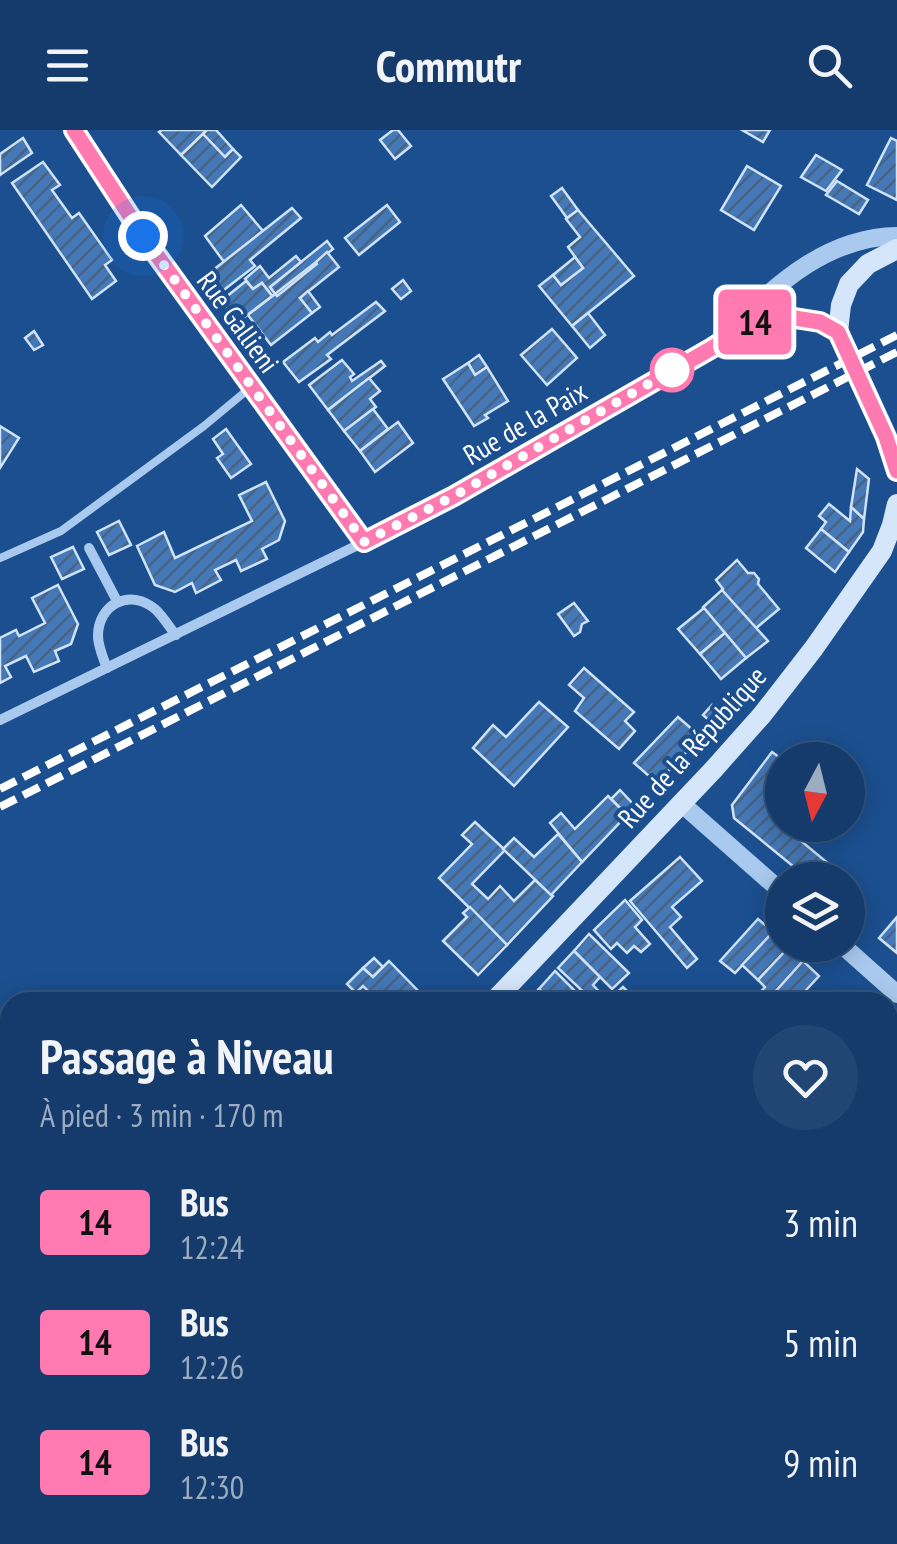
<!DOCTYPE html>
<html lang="fr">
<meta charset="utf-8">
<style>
:root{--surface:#143b6b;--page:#214673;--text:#f1f3f6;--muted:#9dadc1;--line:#33557e}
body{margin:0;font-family:"PT Sans Narrow",sans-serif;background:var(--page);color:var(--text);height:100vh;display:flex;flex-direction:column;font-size:38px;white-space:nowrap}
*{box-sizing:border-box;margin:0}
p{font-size:32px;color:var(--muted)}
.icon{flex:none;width:55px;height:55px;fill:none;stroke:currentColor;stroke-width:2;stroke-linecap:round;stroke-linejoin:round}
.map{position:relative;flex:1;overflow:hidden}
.panel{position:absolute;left:0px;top:862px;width:898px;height:552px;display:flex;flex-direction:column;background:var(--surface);border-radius:30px 30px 0 0;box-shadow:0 5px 25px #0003,0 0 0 2px var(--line)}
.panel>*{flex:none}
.badge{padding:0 20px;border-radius:8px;font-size:35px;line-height:65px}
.needle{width:65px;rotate:187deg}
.tools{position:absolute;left:765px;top:612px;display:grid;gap:20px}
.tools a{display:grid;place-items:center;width:100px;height:100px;border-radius:50%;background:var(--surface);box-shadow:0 5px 25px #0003,0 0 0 2px var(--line);font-size:50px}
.you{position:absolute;width:50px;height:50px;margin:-25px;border:8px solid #fff;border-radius:50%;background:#1a73e8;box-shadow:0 0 0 15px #1a73e833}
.map>.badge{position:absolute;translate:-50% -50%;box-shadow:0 0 0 5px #fff}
.round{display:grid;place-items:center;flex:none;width:105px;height:105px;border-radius:52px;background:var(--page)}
.overview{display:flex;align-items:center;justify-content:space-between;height:170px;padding:0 40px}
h1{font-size:48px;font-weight:800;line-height:75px}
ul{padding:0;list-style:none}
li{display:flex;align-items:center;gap:30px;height:120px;padding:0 40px}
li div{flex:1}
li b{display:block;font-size:38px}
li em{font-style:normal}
li .badge{min-width:110px;font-weight:700;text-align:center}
header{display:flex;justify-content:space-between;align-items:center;height:130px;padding:0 40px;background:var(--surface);font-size:45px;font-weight:800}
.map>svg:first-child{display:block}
.building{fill:url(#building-hatch);stroke:#cfe3fa;stroke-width:2.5}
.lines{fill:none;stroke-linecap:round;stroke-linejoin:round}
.service{stroke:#a9c9ee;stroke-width:8}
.minor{stroke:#a9c9ee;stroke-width:10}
.tertiary{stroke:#a9c9ee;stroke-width:18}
.secondary{stroke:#d6e6fa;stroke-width:20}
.rail{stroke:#fff;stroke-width:8;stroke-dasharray:18 8;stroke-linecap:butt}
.line-casing{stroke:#fff;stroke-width:22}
.line{stroke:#ff7ab1;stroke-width:15}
.walk{stroke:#fff;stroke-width:10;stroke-dasharray:0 18}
.stop-dot{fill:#fff;stroke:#ff7ab1;stroke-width:5}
.labels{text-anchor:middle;stroke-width:8;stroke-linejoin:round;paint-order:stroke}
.street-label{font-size:28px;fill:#fff;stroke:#1b4f8f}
</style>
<header><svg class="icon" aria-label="menu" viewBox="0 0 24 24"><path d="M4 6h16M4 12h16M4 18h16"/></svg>Commutr<svg class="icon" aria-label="search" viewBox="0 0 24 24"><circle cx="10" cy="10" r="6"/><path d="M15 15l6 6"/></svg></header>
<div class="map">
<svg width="897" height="1414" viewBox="0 0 897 1414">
<defs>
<pattern id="building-hatch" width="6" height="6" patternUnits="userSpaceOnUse" patternTransform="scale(2.5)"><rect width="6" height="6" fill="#4478b7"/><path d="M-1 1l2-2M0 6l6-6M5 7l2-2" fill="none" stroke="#486282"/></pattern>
</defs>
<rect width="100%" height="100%" fill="#1b4f8f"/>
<!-- building -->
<g class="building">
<path d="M162 0H207L181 25 159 2Z"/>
<path d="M207 0H216L233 19 225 27 203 4Z"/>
<path d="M393 0H398L411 16 395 29 380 10Z"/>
<path d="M742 0H770L763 12Z"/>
<path d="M203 4 225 27 233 19 241 27 212 57 181 25Z"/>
<path d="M23 8 32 23 0 45V24Z"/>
<path d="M891 8 897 11V70L867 55Z"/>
<path d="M816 25 842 40 826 61 801 47Z"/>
<path d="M43 32 60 55 52 60 72 88 79 83 112 130 105 135 116 151 92 169 12 53Z"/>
<path d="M747 36 781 56 754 100 721 80Z"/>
<path d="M837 51 868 70 859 84 826 65Z"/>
<path d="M562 58 578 80 567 88 551 66Z"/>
<path d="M241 75 263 101 224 132 205 106Z"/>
<path d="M387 75 400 92 359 125 345 108Z"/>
<path d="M292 78 301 88 250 130 255 136 216 166 203 148Z"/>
<path d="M578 80 634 146 572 196 539 156 553 145 561 155 583 138 568 117 580 107 566 89Z"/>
<path d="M327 111 333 119 275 164 270 157Z"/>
<path d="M327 122 339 137 300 168 312 183 271 215 248 185 275 164 277 166 317 134 316 132Z"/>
<path d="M296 126 301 132 270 157 275 164 272 166 262 153 253 159 245 149 260 136 269 148Z"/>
<path d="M575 127 583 138 561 155 553 145Z"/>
<path d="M403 150 411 161 401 169 392 159Z"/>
<path d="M246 151 253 159 262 153 272 166 238 192 221 171Z"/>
<path d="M308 161 320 177 312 183 300 168Z"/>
<path d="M376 172 385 181 327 225 331 229 299 252 283 232 315 208 318 212 330 202 332 205Z"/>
<path d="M588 183 605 205 590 218 572 196Z"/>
<path d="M552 199 577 228 547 255 521 225Z"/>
<path d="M34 201 43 215 34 220 25 208Z"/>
<path d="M479 225 487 237 475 245 468 233Z"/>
<path d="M342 230 354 244 350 247 352 251 381 231 385 236 328 280 309 255Z"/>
<path d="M468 233 475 245 487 237 508 271 485 285 488 288 474 296 443 249Z"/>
<path d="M369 248 380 261 370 269 376 277 344 301 328 280Z"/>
<path d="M373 279 388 299 360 321 344 301Z"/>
<path d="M398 292 413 313 375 342 360 321Z"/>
<path d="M0 296 19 308 0 338Z"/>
<path d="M226 299 251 334 231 348 217 328 223 324 213 309Z"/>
<path d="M857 339 869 349 864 389 851 377Z"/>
<path d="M266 352 285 391 279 410 262 419 267 429 241 441 236 430 215 440 221 450 196 463 192 453 175 462 155 455 137 416 164 402 175 428 252 391 239 365Z"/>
<path d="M829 374 850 391 851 377 864 389 863 402 849 422 821 399 826 392 819 386Z"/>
<path d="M119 391 131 415 109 425 97 402Z"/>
<path d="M821 399 849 422 835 442 806 418Z"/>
<path d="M73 417 84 439 62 449 51 427Z"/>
<path d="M737 430 748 443H754L759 449 758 454 779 479 755 499 722 460 723 459 716 450Z"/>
<path d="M58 455 78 494 71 514 55 521 59 531 34 542 26 526 5 536 11 547 0 553V508L16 500 19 506 45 493 32 468Z"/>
<path d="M722 460 768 511 746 528 703 477Z"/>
<path d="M574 473 588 491 582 494 580 502 574 506 558 484Z"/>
<path d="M704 478 725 503 700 524 678 499Z"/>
<path d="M725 503 746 528 721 549 700 524Z"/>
<path d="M584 538 634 582 625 591 635 601 619 619 575 581 584 568 569 555Z"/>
<path d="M539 572 568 597 514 656 473 618 493 595 506 607Z"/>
<path d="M712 575 722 585 713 594 703 585Z"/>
<path d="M678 587 701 607 657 653 634 633Z"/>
<path d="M772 622 783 630 782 674 772 687 829 734V750H810L734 688 732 675Z"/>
<path d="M620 660 635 676 627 685 611 669Z"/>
<path d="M608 666 627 685 582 732 550 693 561 683 575 699Z"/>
<path d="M475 692 505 720 472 754 488 769 500 756 514 771 535 750 553 766 507 815 439 748 472 714 462 705Z"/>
<path d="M558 704 582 732 551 765 503 719 514 708 534 727Z"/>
<path d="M680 727 702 751 672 777 681 787 670 797 697 829 687 838 630 771Z"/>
<path d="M625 770 642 790 635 797 650 814 641 822 634 816 627 823 617 813 611 819 594 800Z"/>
<path d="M470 777 507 815 478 845 443 811 467 787 463 783Z"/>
<path d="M897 787V823L879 808Z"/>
<path d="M758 789 773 802 735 843 720 831Z"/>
<path d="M773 802 782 812V815L789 817 758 850 742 835Z"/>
<path d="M589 804 629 843 612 859 574 821Z"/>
<path d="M789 817 803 831 766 872H752L765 857 758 850Z"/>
<path d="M574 821 600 847 593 855 606 869 602 872H594L558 838Z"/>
<path d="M374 828 383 837 373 847 363 838Z"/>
<path d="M389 831 429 872H379L363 856 356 863 347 854 363 838 373 847Z"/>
<path d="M803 831 819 846 795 872 781 871 766 872Z"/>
<path d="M555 841 581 867 583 872H552L539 859Z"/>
<path d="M623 857 638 872H625L616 863Z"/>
<path d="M539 859 552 872H526Z"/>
<path d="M888 961 897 969V992L888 1004Z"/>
<path d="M897 992V1042L893 1047 888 1042V1004Z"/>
<path d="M7 1133 10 1136V1176L0 1167V1141Z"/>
<path d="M888 1281 897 1288V1329L888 1323Z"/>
<path d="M60 1405H98L110 1414H72Z"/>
<path d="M98 1405H139L153 1414H110Z"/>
<path d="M839 1405H882L897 1414H834Z"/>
</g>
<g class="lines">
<!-- service -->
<path class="service" d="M0 428 61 401 204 296 251 257"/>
<!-- minor -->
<g class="minor">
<path d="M89 418 117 471"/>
<path d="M107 538C103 528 98 516 98 506 98 474 130 458 155 479 163 486 169 497 176 505"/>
<path d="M0 590 364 412"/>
</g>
<!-- tertiary -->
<g class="tertiary">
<path d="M74 0 143 107 364 412 453 367 756 192C789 185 809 185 838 202"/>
<path d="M732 198C778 152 829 107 897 106"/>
<path d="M681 673 782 762"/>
<path d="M842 815 897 864"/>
</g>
<!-- secondary -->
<g class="secondary">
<path d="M897 119 868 134 849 154 841 175 838 202 886 307 897 341"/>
<path d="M493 872 714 639 762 585 814 518 882 421 892 395 897 374"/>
<path d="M13 1414 21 1405"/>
</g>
<!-- rail -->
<g class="rail">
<path d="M0 659 897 205"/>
<path d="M0 677 897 222"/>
</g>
</g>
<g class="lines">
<defs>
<path id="line" d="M74 0 143 106 364 412 454 366 712 218 743 198 756 192 782 186 820 192 838 202 886 307 897 341"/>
</defs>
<!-- line casing -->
<use href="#line" class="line-casing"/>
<!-- line -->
<use href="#line" class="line"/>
<!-- walk -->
<path class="walk" d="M143 106 364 412 454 366 683 234 672 240"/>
</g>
<!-- markers -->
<circle class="stop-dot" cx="672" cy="240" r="20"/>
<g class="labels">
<!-- street labels -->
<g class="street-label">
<text transform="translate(238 192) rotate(54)" y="10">Rue Gallieni</text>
<text transform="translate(525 293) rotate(-30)" y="10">Rue de la Paix</text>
<text transform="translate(692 617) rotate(-48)" y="10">Rue de la République</text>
</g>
</g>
</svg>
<div class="tools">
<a><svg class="needle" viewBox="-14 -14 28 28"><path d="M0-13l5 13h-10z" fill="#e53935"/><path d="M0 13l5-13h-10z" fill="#9dadc1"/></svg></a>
<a><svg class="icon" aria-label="layers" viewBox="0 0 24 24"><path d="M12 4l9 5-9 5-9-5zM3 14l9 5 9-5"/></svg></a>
</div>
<div class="you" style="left:143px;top:106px"></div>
<b class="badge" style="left:755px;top:192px;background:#ff7ab1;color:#111">14</b>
<section class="panel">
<div class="overview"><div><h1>Passage à Niveau</h1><p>À pied · 3 min · 170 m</p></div><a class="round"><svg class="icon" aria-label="heart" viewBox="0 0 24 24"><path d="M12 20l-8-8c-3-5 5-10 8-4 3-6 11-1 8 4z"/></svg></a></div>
<ul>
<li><span class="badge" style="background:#ff7ab1;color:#111">14</span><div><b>Bus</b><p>12:24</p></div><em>3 min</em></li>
<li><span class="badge" style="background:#ff7ab1;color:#111">14</span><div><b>Bus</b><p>12:26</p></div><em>5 min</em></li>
<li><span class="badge" style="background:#ff7ab1;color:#111">14</span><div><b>Bus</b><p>12:30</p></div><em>9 min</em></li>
</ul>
</section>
</div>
